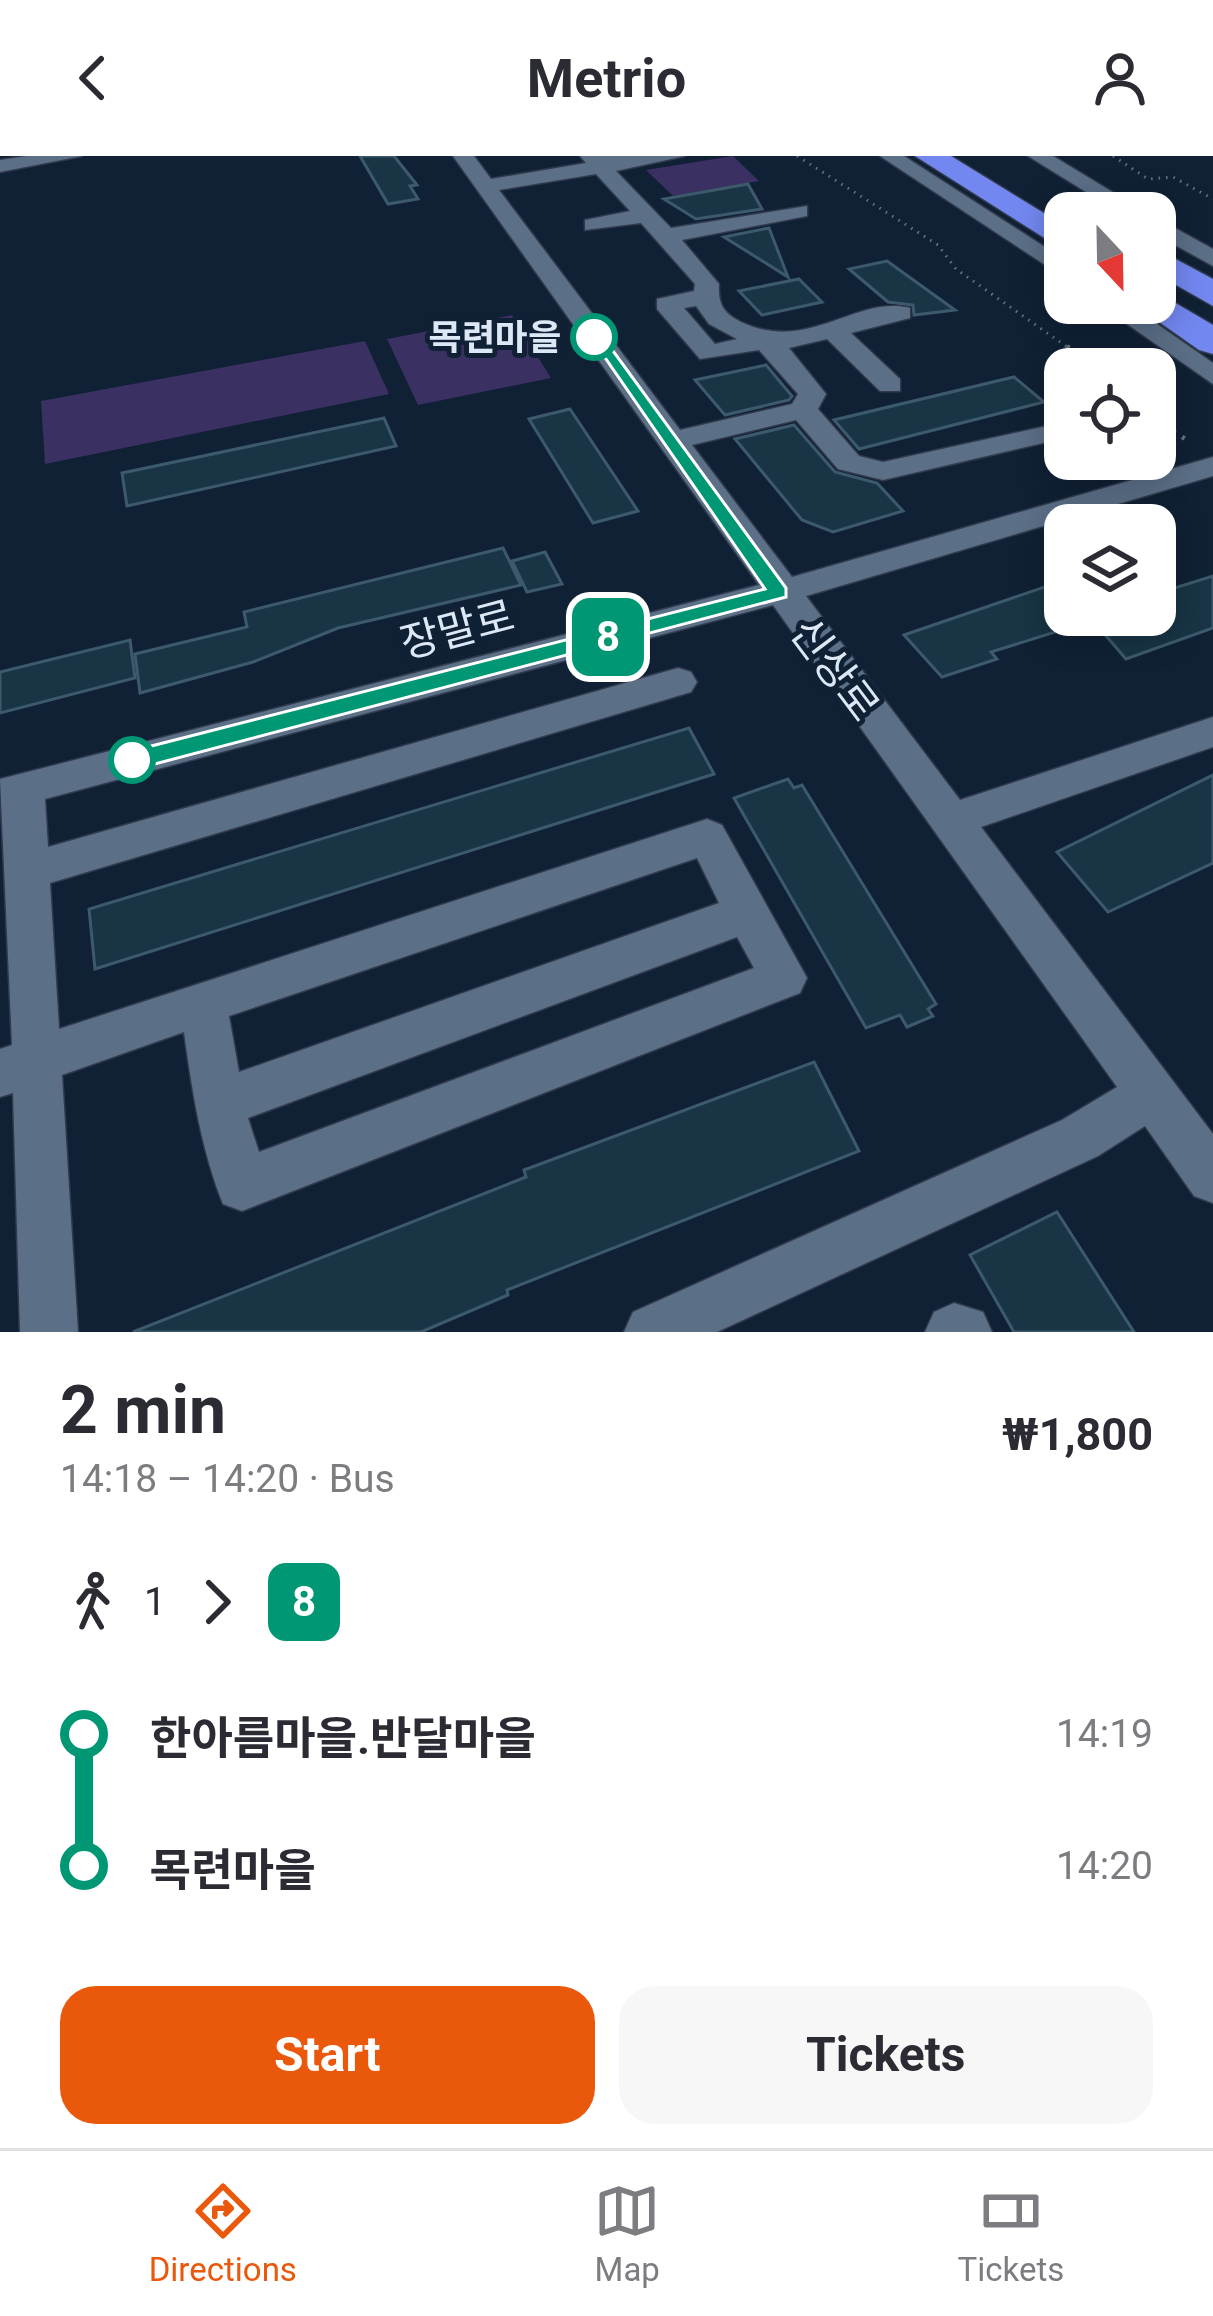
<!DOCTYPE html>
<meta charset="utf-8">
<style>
:root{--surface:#fff;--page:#f7f7f7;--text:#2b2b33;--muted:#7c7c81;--line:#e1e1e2;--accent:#ea580c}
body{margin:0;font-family:Roboto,"Noto Sans KR",sans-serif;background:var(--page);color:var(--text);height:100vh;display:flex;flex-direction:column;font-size:45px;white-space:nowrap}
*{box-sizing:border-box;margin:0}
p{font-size:39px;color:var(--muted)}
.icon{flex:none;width:66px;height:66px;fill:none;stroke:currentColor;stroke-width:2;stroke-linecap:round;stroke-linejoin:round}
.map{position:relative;height:1176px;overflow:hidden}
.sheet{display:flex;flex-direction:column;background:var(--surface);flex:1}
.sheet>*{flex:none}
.badge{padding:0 24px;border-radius:18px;font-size:42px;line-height:78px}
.needle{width:78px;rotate:158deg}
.tools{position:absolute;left:1044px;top:36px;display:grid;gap:24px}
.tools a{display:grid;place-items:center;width:132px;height:132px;border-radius:24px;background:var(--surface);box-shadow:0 6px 30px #0003;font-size:60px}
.map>.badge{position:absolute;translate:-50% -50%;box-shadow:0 0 0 6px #fff}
.legs{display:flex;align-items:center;gap:18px;height:132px;padding:0 60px;font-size:39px}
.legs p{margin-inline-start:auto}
.head{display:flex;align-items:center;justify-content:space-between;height:204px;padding:0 60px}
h1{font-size:66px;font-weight:700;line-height:90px}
.action{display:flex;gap:24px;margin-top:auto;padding:24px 60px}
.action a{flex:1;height:138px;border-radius:36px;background:var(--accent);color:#fff;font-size:48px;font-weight:700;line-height:138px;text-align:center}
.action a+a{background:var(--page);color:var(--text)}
ul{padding:0 60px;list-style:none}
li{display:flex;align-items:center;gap:42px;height:132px;font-size:45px}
li i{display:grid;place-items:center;width:18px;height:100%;margin:0 15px;background:currentColor}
li i::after{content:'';width:30px;height:30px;margin:-15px;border:9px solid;border-radius:50%;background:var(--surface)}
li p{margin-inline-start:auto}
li:first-child i{background:linear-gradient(#0000 50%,currentColor 0)}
li:last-child i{background:linear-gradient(currentColor 50%,#0000 0)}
header{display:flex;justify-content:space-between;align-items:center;height:156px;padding:0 60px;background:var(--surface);font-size:54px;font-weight:700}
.tab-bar{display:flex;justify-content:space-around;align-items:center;height:168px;border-top:3px solid var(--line);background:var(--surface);font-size:33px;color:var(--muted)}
.tab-bar a{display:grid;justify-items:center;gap:6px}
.tab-bar .on{color:var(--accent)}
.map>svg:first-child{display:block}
.green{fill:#3a3061}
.building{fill:#183445;stroke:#3d5a6c;stroke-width:3}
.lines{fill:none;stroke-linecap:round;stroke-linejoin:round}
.minor-casing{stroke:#313a4c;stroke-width:3}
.highway-casing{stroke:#313a4c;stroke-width:3}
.path-far1{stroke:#657485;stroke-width:3;stroke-dasharray:1.5 6;stroke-linecap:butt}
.path{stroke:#657485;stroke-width:4.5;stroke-dasharray:3 8;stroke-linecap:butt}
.minor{fill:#5b6f87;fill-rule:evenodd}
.highway{fill:#7287f0;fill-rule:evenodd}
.line-1{fill:#009775;stroke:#fff;stroke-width:3}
.stop-1-dot{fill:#fff;stroke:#009775;stroke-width:6}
.labels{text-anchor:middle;stroke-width:10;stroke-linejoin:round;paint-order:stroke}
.far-stop-label{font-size:36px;font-weight:bold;fill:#dde8f6;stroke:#102135;text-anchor:end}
.street-label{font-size:42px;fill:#dde8f6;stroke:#102135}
</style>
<header><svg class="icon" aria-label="back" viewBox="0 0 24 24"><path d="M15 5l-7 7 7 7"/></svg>Metrio<svg class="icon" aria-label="person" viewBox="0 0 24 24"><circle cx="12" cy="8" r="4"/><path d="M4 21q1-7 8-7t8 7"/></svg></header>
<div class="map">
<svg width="1213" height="1176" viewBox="0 0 1213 1176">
<rect width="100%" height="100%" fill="#102135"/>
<!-- green -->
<g class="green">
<path d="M733 0 759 25 673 40 646 14Z"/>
<path d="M512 159 551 222 418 249 387 183Z"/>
<path d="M365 185 389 238 45 308 41 245Z"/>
</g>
<!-- building -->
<g class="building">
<path d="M360 0H394L417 29 410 30 418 43 388 48Z"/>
<path d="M748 28 762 53 696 63 664 43Z"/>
<path d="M769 72 788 121 724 81Z"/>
<path d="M887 105 955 154 914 159 913 149 888 146 849 113Z"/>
<path d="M799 123 822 146 762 159 739 135Z"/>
<path d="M766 209 792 240 789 244 725 259 695 224Z"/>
<path d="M1014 221 1044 246 859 293 834 264Z"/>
<path d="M570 253 638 355 593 367 529 263Z"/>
<path d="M384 262 396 290 127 350 122 317Z"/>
<path d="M794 269 835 316 877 327 903 355 833 376 802 364 735 283Z"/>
<path d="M503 392 521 429 338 472 253 506 140 537 135 498 247 471 244 456Z"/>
<path d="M545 396 562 428 527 436 512 405Z"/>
<path d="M1213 420V472L1126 503 1088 459H1155V438Z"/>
<path d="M1065 424V473L991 496 997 503 942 521 904 479Z"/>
<path d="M130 484 135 522 0 557V516Z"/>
<path d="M689 572 714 618 95 813 89 753Z"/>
<path d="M1213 619V707L1108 756 1057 696Z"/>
<path d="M788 623 794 632 802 629 936 848 928 853 933 860 907 871 900 859 866 872 734 642Z"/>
<path d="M814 906 859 995 507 1134 508 1139 421 1176H133L526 1021 524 1014Z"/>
<path d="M1057 1056 1134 1176H1014L970 1099Z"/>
</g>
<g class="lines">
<defs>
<g id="minor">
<path d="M27 0H82L0 16V4Z"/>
<path d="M453 0H474L491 23 586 7 580 0H685L616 15 671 72 807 50V60L682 84 719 128C718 148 723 157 741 166 809 198 855 139 910 152V162L851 177 900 223V235H880L827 183 789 192 826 238 818 253 859 300 883 306 1065 266V282L883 324 838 313 796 264 692 289 792 421 1213 301V320L806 440 960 644 1213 561V591L981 671 1213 978V1047L1194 1040 1145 970 1098 1000 717 1176H624L633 1156 1062 964 1117 931 773 449 45 643 48 691 678 512 691 516 697 526 691 536 50 727 59 873 707 663 722 669 807 822 800 837 242 1055 223 1048C201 993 192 934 184 876L62 919 78 1176H20L13 937 0 941V893L12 889 0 623 759 429ZM596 18 630 55 585 64V74L641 67 695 128 694 135 657 143V153L700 203 759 194 798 238 792 248 680 274 499 34ZM696 150 709 168 737 183 715 188 684 152ZM697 702 719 747 239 916 229 860ZM737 781 754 812 259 996 248 962Z"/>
<path d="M880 0H904L1065 104V122Z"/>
<path d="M1028 0H1053L1147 57H1120Z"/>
<path d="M1155 61 1213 93V110L1155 78Z"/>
<path d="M1097 147H1127L1213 207V228Z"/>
<path d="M954 1147 983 1156 992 1176H925L934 1156Z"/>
</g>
<g id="highway">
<path d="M915 0H951L1065 70V95Z"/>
<path d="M1155 92 1213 123V150L1155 117Z"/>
<path d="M1155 135 1213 169V198L1199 194 1142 154 1137 147H1155Z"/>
</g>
</defs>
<!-- minor casing -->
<use href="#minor" class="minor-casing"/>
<!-- highway casing -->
<use href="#highway" class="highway-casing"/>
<!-- path-far1 -->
<g class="path-far1">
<path d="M797 0 938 89 956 113 1070 193"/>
<path d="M1113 0 1148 23 1173 21 1213 43"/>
</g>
<!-- path -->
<g class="path">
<path d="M1067 190 1093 213"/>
<path d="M1155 262 1191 287"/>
</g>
<!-- minor -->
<use href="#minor" class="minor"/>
<!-- highway -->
<use href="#highway" class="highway"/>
</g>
<!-- line-1 -->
<path class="line-1" d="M588 177H600L786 432V441L132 614 123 611 120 604 132 595 765 433Z"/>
<!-- markers -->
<g class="stop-1-dot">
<circle cx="594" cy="181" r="21"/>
<circle cx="132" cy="604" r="21"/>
</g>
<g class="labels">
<!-- far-stop labels -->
<g class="far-stop-label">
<text x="561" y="194">목련마을</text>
</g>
<!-- street labels -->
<g class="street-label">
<text transform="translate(457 473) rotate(-15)" y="15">장말로</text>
<text transform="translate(835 513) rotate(53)" y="15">신상로</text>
</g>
</g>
</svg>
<div class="tools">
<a><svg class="needle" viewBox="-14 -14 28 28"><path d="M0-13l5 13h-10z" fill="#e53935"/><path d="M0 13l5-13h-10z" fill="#7c7c81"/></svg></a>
<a><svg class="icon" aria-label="locate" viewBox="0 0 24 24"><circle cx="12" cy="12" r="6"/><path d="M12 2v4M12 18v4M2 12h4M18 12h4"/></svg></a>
<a><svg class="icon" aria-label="layers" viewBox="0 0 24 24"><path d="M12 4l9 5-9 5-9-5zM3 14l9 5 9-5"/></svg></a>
</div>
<b class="badge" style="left:608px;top:481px;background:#009775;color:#fff">8</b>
</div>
<section class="sheet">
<div class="head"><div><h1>2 min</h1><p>14:18 – 14:20 · Bus</p></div><b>₩1,800</b></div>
<div class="legs"><svg class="icon" aria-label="walk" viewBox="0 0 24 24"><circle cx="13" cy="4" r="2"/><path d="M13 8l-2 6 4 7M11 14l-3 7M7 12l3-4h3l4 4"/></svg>1<svg class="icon" aria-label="forward" viewBox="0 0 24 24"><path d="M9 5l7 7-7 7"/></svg><b class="badge" style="background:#009775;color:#fff">8</b></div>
<ul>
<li><i style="color:#009775"></i><b>한아름마을.반달마을</b><p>14:19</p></li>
<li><i style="color:#009775"></i><b>목련마을</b><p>14:20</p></li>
</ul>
<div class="action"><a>Start</a><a>Tickets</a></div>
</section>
<nav class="tab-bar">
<a class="on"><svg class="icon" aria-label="directions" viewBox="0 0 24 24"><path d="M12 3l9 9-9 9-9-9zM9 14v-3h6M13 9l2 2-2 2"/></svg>Directions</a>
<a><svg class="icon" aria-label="map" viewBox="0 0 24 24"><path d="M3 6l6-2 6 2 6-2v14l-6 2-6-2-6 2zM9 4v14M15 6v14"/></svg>Map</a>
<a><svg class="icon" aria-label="tickets" viewBox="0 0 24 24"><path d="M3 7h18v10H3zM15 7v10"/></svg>Tickets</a>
</nav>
